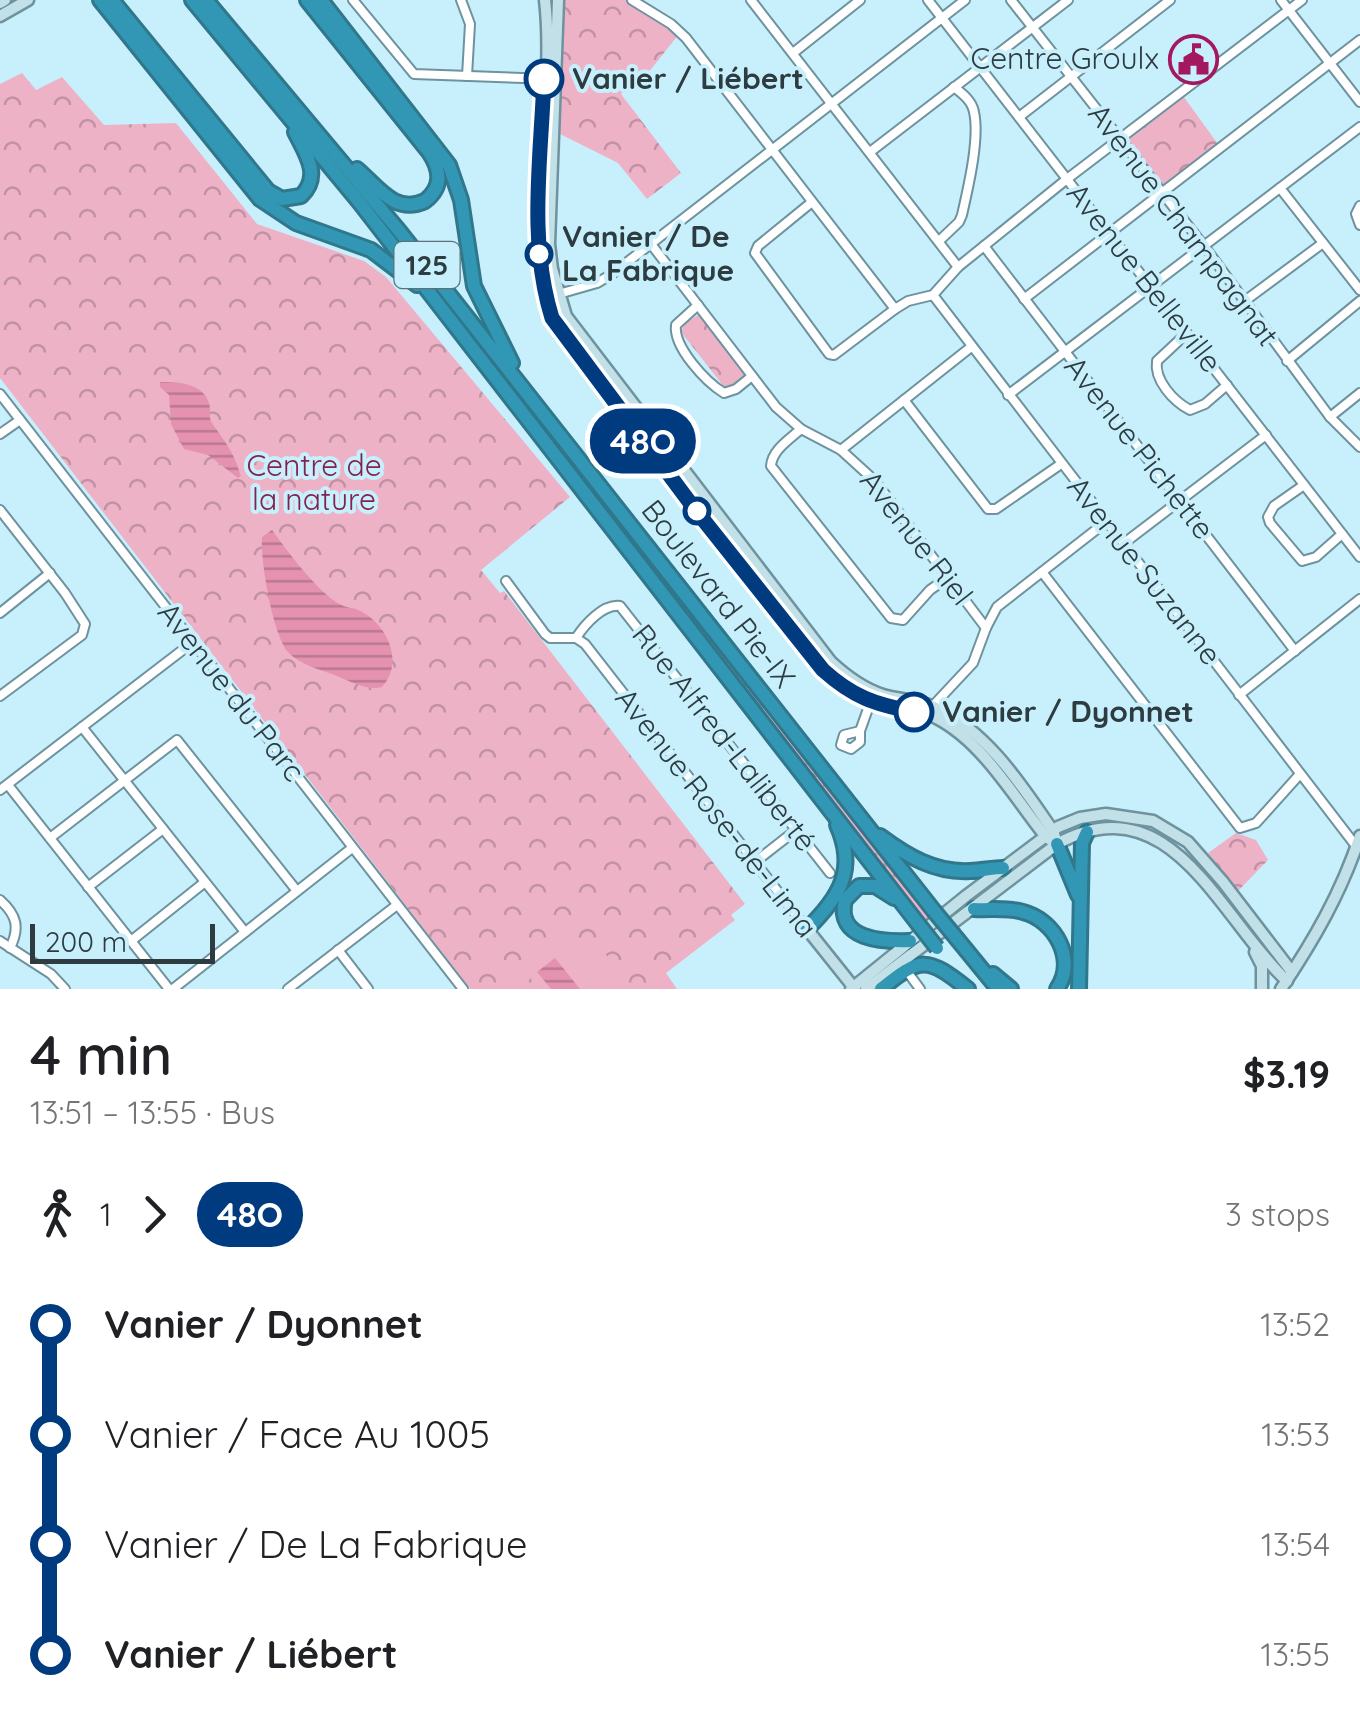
<!DOCTYPE html>
<meta charset="utf-8">
<style>
:root{--surface:#fff;--page:#f2f2f2;--text:#202124;--muted:#757577}
body{margin:0;font-family:Quicksand,sans-serif;background:var(--page);color:var(--text);height:100vh;display:flex;flex-direction:column;font-size:38px;white-space:nowrap}
*{box-sizing:border-box;margin:0}
p{font-size:32px;color:var(--muted)}
.icon{flex:none;width:55px;height:55px;fill:none;stroke:currentColor;stroke-width:2;stroke-linecap:round;stroke-linejoin:round}
.map{position:relative;height:989px;overflow:hidden}
.drawer{display:flex;flex-direction:column;background:var(--surface);flex:1}
.drawer>*{flex:none}
.badge{padding:0 20px;border-radius:32px;font-size:35px;line-height:65px}
.scale{position:absolute;left:30px;bottom:25px;width:185px;box-sizing:border-box;padding-left:10px;border:5px solid #2d3c41;border-top:0;font-size:28px;line-height:35px;white-space:nowrap;color:#2d3c41;-webkit-text-stroke:8px #c8effc;paint-order:stroke}
.map>.badge{position:absolute;translate:-50% -50%;box-shadow:0 0 0 5px #fff}
.legs{display:flex;align-items:center;gap:15px;height:110px;padding:0 30px;font-size:32px}
.legs p{margin-inline-start:auto}
.headline{display:flex;align-items:center;justify-content:space-between;height:170px;padding:0 30px}
h1{font-size:55px;font-weight:600;line-height:75px}
ul{padding:0 30px;list-style:none}
li{display:flex;align-items:center;gap:35px;height:110px;font-size:38px}
li i{display:grid;place-items:center;width:15px;height:100%;margin:0 12px;background:currentColor}
li i::after{content:'';width:25px;height:25px;margin:-12px;border:8px solid;border-radius:50%;background:var(--surface)}
li p{margin-inline-start:auto}
li:first-child i{background:linear-gradient(#0000 50%,currentColor 0)}
li:last-child i{background:linear-gradient(currentColor 50%,#0000 0)}
.map>svg:first-child{display:block}
.grass{fill:url(#grass-dots)}
.forest{fill:url(#forest-crowns)}
.pitch{fill:#eeb2c7}
.water{fill:url(#water-rules)}
.lines{fill:none;stroke-linecap:round;stroke-linejoin:round}
.street-casing{stroke:#6e929e;stroke-width:12}
.secondary-casing{stroke:#6e929e;stroke-width:15}
.highway-casing{stroke:#30778c;stroke-width:18}
.street{stroke:#fff;stroke-width:8}
.secondary{stroke:#c2e0e8;stroke-width:10}
.highway{stroke:#3297b4;stroke-width:12}
.highway-bridge-casing{stroke:#30778c;stroke-width:18;stroke-linecap:butt}
.highway-bridge{stroke:#3297b4;stroke-width:12}
.line-1-casing{stroke:#fff;stroke-width:22}
.line-1{stroke:#003b80;stroke-width:15}
.stop-1-dot{fill:#fff;stroke:#003b80;stroke-width:5}
.labels{text-anchor:middle;stroke-width:8;stroke-linejoin:round;paint-order:stroke}
.shield{fill:#c8effc;stroke:#5c7279;stroke-width:2.5}
.shield-label{font-size:28px;font-weight:bold;fill:#2d3c41}
.poi-label{font-size:30px;fill:#2d3c41;stroke:#c8effc;text-anchor:end}
.stop-label{font-size:30px;font-weight:bold;fill:#2d3c41;stroke:#c8effc;text-anchor:start}
.street-label{font-size:30px;fill:#2d3c41;stroke:#c8effc}
.park-label{font-size:30px;fill:#82224f;stroke:#c8effc}
</style>
<div class="map">
<svg width="1360" height="989" viewBox="0 0 1360 989">
<defs>
<pattern id="grass-dots" width="8" height="8" patternUnits="userSpaceOnUse" patternTransform="scale(2.5)"><rect width="8" height="8" fill="#eeb2c7"/><path d="M2 2h.1M6 6h.1" fill="none" stroke="#c192a3" stroke-width="1.8" stroke-linecap="round"/></pattern>
<pattern id="forest-crowns" width="20" height="18" patternUnits="userSpaceOnUse" patternTransform="scale(2.5)"><rect width="20" height="18" fill="#eeb2c7"/><path d="M2 6a3 3 0 1 1 6 0M12 15a3 3 0 1 1 6 0" fill="none" stroke="#c192a3"/></pattern>
<pattern id="water-rules" width="6" height="5" patternUnits="userSpaceOnUse" patternTransform="scale(2.5)"><rect width="6" height="5" fill="#e592b0"/><path d="M0 2.5h6" fill="none" stroke="#ba7891"/></pattern>
</defs>
<rect width="100%" height="100%" fill="#c8effc"/>
<!-- grass -->
<path class="grass" d="M695 615 932 915 923 922 714 650 692 619Z"/>
<!-- forest -->
<g class="forest">
<path d="M560 0H629L640 4 679 34 644 78 621 94 681 173 647 199 618 163 558 133Z"/>
<path d="M22 73 36 90 62 77 104 125 176 123 257 224 364 261 386 277 570 497 481 570 500 593 504 591 745 904 731 915 735 920 666 973 677 989H470L0 378V84Z"/>
<path d="M1181 93 1220 147 1161 193 1118 141Z"/>
<path d="M700 314 747 372 728 388H725L681 332 685 323Z"/>
<path d="M1236 833 1256 840 1268 860 1238 891 1208 853Z"/>
</g>
<!-- pitch -->
<path class="pitch" d="M571 934 577 941 597 944 617 968 609 989H539L524 971Z"/>
<!-- water -->
<g class="water">
<path d="M160 382C178 382 203 383 209 403 212 413 207 417 214 426 228 446 233 451 241 476L238 478 208 455 184 449 171 424 169 395 160 387Z"/>
<path d="M272 530C288 552 314 587 336 602 343 607 352 608 356 609 386 621 406 662 382 687 367 691 352 682 337 676 322 670 300 665 288 652 273 635 260 560 262 537Z"/>
<path d="M555 958 580 989H551L537 972Z"/>
</g>
<g class="lines">
<defs>
<g id="street">
<path d="M353 0 414 74 552 79"/>
<path d="M461 0 470 24 467 76"/>
<path d="M632 0 671 24 686 38 895 309"/>
<path d="M751 0 958 267"/>
<path d="M928 0 1360 557"/>
<path d="M1011 0 1204 246 1330 417 1360 447"/>
<path d="M1281 0 1360 102"/>
<path d="M793 53 860 0"/>
<path d="M1019 117 1170 0"/>
<path d="M870 152 1068 0"/>
<path d="M1280 188 1360 290"/>
<path d="M812 202 758 246 755 253 829 354 834 355 895 309 908 301 933 295 958 267 1067 179 1302 0"/>
<path d="M1360 206 1356 214 1360 225"/>
<path d="M939 241 959 222 962 215C968 188 980 139 974 112 972 101 963 94 954 87"/>
<path d="M651 244 776 407 801 429 841 450 875 481 986 628"/>
<path d="M984 246 1295 651"/>
<path d="M555 295 597 283 612 274 965 0"/>
<path d="M933 295 1356 846"/>
<path d="M1024 299 1360 40"/>
<path d="M1242 303 1323 243"/>
<path d="M698 305 676 325C673 347 706 382 724 393L736 389 752 376"/>
<path d="M1187 333 1157 361C1154 380 1173 401 1190 410L1205 404 1227 385"/>
<path d="M1287 361 1360 301"/>
<path d="M0 394 463 989"/>
<path d="M1008 395 1360 127"/>
<path d="M904 400 988 509H996L1061 464"/>
<path d="M1330 417 1360 393"/>
<path d="M801 429C790 439 772 450 771 466L891 618 903 620 930 590 947 578"/>
<path d="M0 434 20 420"/>
<path d="M841 450 971 347"/>
<path d="M1304 485 1274 506 1268 517 1270 523 1302 561 1316 557 1342 534"/>
<path d="M0 510 65 593 85 624 82 635 0 696"/>
<path d="M1123 544 1266 435"/>
<path d="M1042 572 1240 828 1256 823 1300 774"/>
<path d="M506 581 545 634 550 638H576"/>
<path d="M0 613 50 573"/>
<path d="M576 638C585 624 603 604 620 606L830 873"/>
<path d="M576 638 585 644 807 929"/>
<path d="M1239 695 1360 599"/>
<path d="M929 710 973 663 986 628 997 607 1106 522"/>
<path d="M82 727 245 932"/>
<path d="M860 731 844 735 841 745 851 749 860 742V731L874 692"/>
<path d="M8 785 169 989"/>
<path d="M0 790 193 642"/>
<path d="M50 838 177 740 297 891"/>
<path d="M755 862 796 830"/>
<path d="M88 887 163 829"/>
<path d="M0 900C17 915 20 928 10 948"/>
<path d="M0 941 51 974 65 989"/>
<path d="M131 941 205 882"/>
<path d="M338 950 368 989"/>
<path d="M909 974 920 989"/>
<path d="M173 989 352 848"/>
<path d="M288 989 397 905"/>
</g>
<g id="secondary">
<path d="M545 0C557 106 519 214 553 318L694 508 823 670C838 683 854 698 874 704 891 710 911 708 928 714 980 736 1012 795 1046 837L1057 844"/>
<path d="M558 0 549 244 552 269 566 316 831 662C845 675 864 689 883 695 901 700 920 700 936 708 988 732 1022 786 1053 831L1057 843"/>
<path d="M0 3 5 0"/>
<path d="M0 16 28 0"/>
<path d="M807 929 855 989"/>
<path d="M1255 952 1262 966V989"/>
<path d="M851 989 966 896 1058 827 1080 818 1106 814 1153 821 1188 842 1223 882 1292 972"/>
<path d="M866 989 1057 844C1171 781 1220 919 1287 981"/>
<path d="M1281 989C1314 940 1341 893 1360 836"/>
</g>
<g id="highway">
<path d="M100 0 260 199 296 223 371 250 417 285"/>
<path d="M112 0 268 191 282 199 301 196C322 176 306 154 295 132"/>
<path d="M192 0 360 203 919 925"/>
<path d="M206 0 400 232 934 911"/>
<path d="M307 0 429 152C441 170 443 187 425 201 395 215 378 187 357 169"/>
<path d="M321 0 449 165 461 200 474 286 512 363"/>
<path d="M880 836C907 856 935 873 970 871 981 871 992 868 1003 868"/>
<path d="M1057 844 1078 895"/>
<path d="M894 898 875 886H859L845 900C835 940 883 942 910 941"/>
<path d="M974 909C990 910 1007 907 1023 912 1055 920 1077 960 1057 989"/>
<path d="M807 929C840 897 857 869 837 825"/>
<path d="M953 934 998 989"/>
<path d="M993 974 1011 989"/>
<path d="M881 989C921 956 927 957 968 989"/>
<path d="M1079 989 1082 843 1087 832"/>
</g>
</defs>
<!-- street casing -->
<use href="#street" class="street-casing"/>
<!-- secondary casing -->
<use href="#secondary" class="secondary-casing"/>
<!-- highway casing -->
<use href="#highway" class="highway-casing"/>
<!-- street -->
<use href="#street" class="street"/>
<!-- secondary -->
<use href="#secondary" class="secondary"/>
<!-- highway -->
<use href="#highway" class="highway"/>
<defs>
<g id="highway-bridge">
<path d="M934 911 953 934"/>
<path d="M919 925 937 948"/>
</g>
</defs>
<!-- highway-bridge casing -->
<use href="#highway-bridge" class="highway-bridge-casing"/>
<!-- highway-bridge -->
<use href="#highway-bridge" class="highway-bridge"/>
</g>
<g class="lines">
<defs>
<path id="line-1" d="M544 79C541 158 528 241 552 318L694 508 823 670C853 697 874 704 914 712"/>
</defs>
<!-- line-1 casing -->
<use href="#line-1" class="line-1-casing"/>
<!-- line-1 -->
<use href="#line-1" class="line-1"/>
</g>
<!-- icons -->
<defs>
<symbol id="civic-ring" viewBox="-11 -11 22 22"><circle r="9.5" fill="#c8effc" stroke="#a3185f" stroke-width="1.5"/><path d="M-.6-6.5H3V-4.5H.6V-3L4-1V1h2V6H-6V1h2V-1L-.6-3ZM-1.2 2.5V6h2.4V2.5Z" fill="#a3185f"/></symbol>
</defs>
<g fill-rule="evenodd">
<use href="#civic-ring" x="1166" y="32" width="55" height="55"/>
</g>
<!-- markers -->
<g class="stop-1-dot">
<circle cx="544" cy="79" r="18"/>
<circle cx="539" cy="254" r="12"/>
<circle cx="697" cy="511" r="12"/>
<circle cx="914" cy="712" r="18"/>
</g>
<g class="labels">
<!-- shield labels -->
<rect class="shield" x="394.5" y="242" width="65" height="46" rx="8"/>
<g class="shield-label">
<text x="427" y="275">125</text>
</g>
<!-- poi labels -->
<g class="poi-label">
<text x="1159" y="69">Centre Groulx</text>
</g>
<!-- stop labels -->
<g class="stop-label">
<text x="572" y="89">Vanier / Liébert</text>
<text x="562" y="247">Vanier / De<tspan x="562" dy="34">La Fabrique</tspan></text>
<text x="942" y="722">Vanier / Dyonnet</text>
</g>
<!-- street labels -->
<g class="street-label">
<text transform="translate(1183 225) rotate(53)" y="10">Avenue Champagnat</text>
<text transform="translate(1144 278) rotate(52)" y="10">Avenue Belleville</text>
<text transform="translate(1139 448) rotate(52)" y="10">Avenue Pichette</text>
<text transform="translate(916 538) rotate(52)" y="10">Avenue Riel</text>
<text transform="translate(1144 571) rotate(52)" y="10">Avenue Suzanne</text>
<text transform="translate(718 594) rotate(52)" y="10">Boulevard Pie-IX</text>
<text transform="translate(231 692) rotate(52)" y="10">Avenue du Parc</text>
<text transform="translate(724 738) rotate(52)" y="10">Rue Alfred-Laliberté</text>
<text transform="translate(716 813) rotate(52)" y="10">Avenue Rose-de-Lima</text>
</g>
<!-- park labels -->
<g class="park-label">
<text x="314" y="476">Centre de<tspan x="314" dy="34">la nature</tspan></text>
</g>
</g>
</svg>
<div class="scale">200 m</div>
<b class="badge" style="left:643px;top:441px;background:#003b80;color:#fff">48O</b>
</div>
<section class="drawer">
<div class="headline"><div><h1>4 min</h1><p>13:51 – 13:55 · Bus</p></div><b>$3.19</b></div>
<div class="legs"><svg class="icon" aria-label="walk" viewBox="0 0 24 24"><circle cx="13" cy="4" r="2"/><path d="M13 8l-2 6 4 7M11 14l-3 7M7 12l3-4h3l4 4"/></svg>1<svg class="icon" aria-label="forward" viewBox="0 0 24 24"><path d="M9 5l7 7-7 7"/></svg><b class="badge" style="background:#003b80;color:#fff">48O</b><p>3 stops</p></div>
<ul>
<li><i style="color:#003b80"></i><b>Vanier / Dyonnet</b><p>13:52</p></li>
<li><i style="color:#003b80"></i><span>Vanier / Face Au 1005</span><p>13:53</p></li>
<li><i style="color:#003b80"></i><span>Vanier / De La Fabrique</span><p>13:54</p></li>
<li><i style="color:#003b80"></i><b>Vanier / Liébert</b><p>13:55</p></li>
</ul>
</section>
